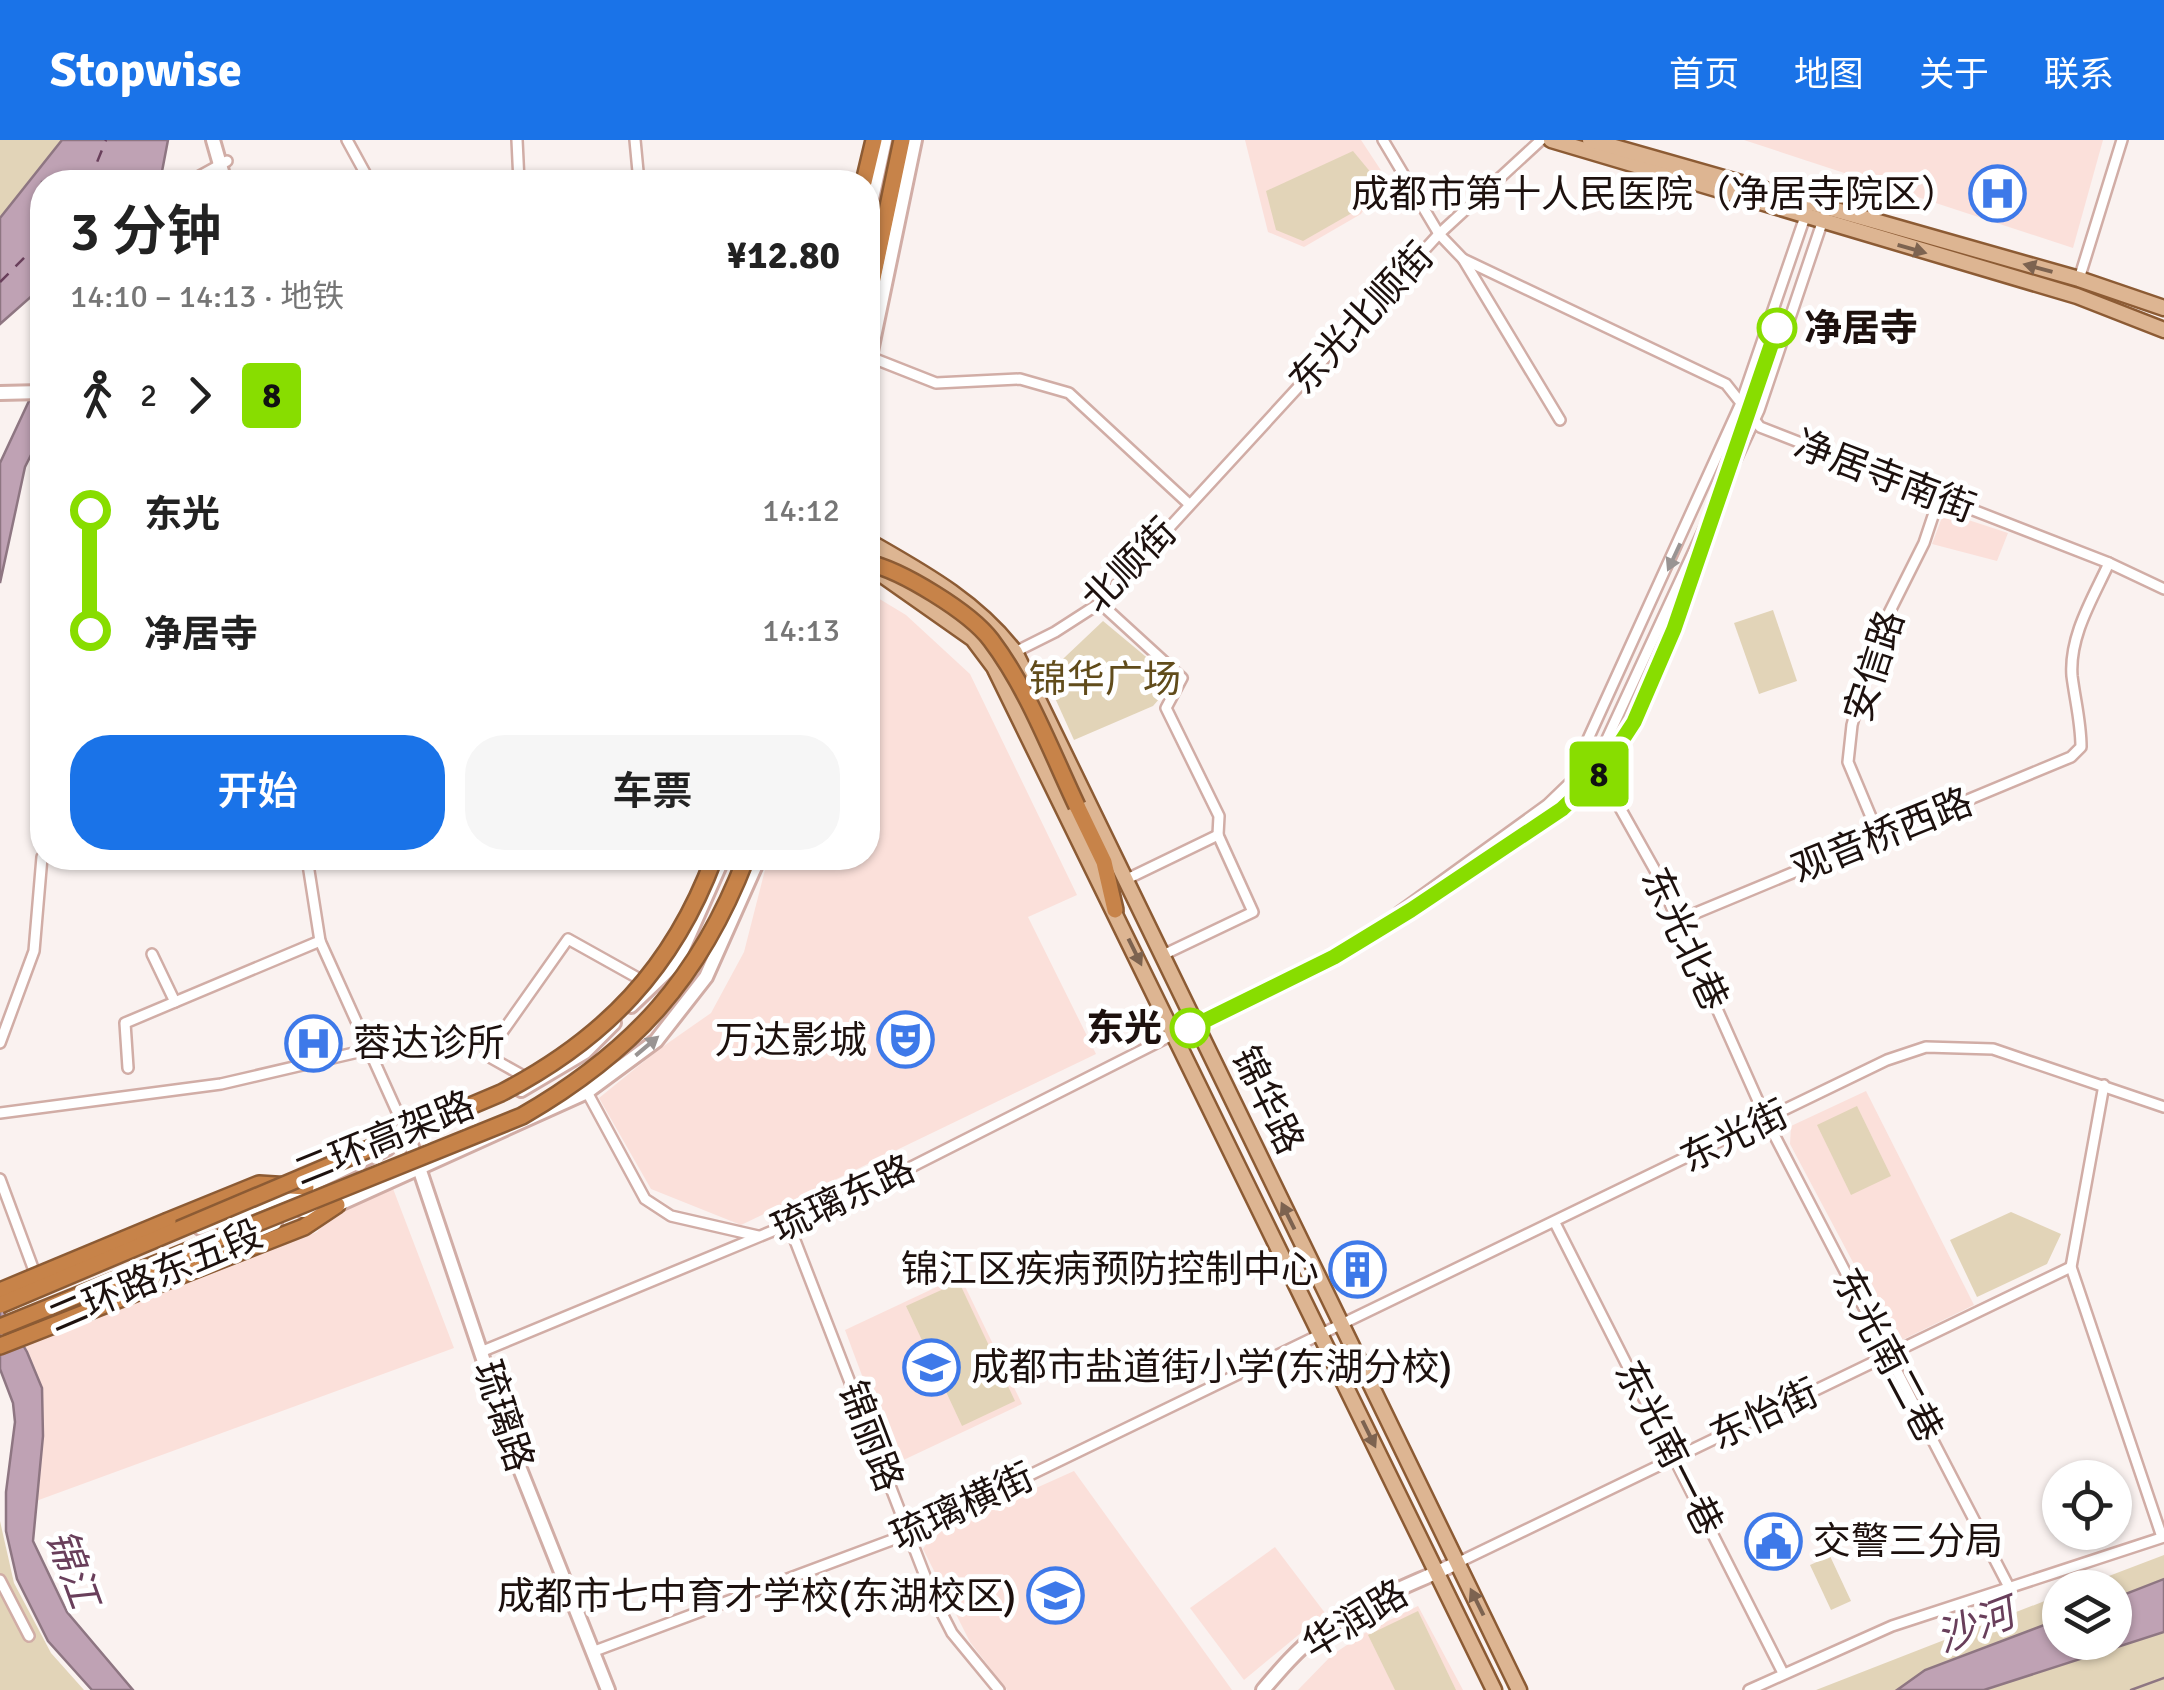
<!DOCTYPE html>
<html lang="zh">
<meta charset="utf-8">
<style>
:root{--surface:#fff;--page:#f6f6f6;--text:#222;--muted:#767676;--accent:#1a73e8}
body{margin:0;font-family:Signika,"Noto Sans SC",sans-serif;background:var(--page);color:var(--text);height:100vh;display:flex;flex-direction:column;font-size:38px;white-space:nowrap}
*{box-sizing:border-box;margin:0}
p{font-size:32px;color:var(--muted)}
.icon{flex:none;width:55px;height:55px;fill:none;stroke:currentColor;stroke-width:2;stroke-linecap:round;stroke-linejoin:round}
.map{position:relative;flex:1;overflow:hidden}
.sheet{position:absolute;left:30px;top:30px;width:850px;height:700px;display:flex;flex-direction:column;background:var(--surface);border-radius:40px;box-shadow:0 2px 8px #0004}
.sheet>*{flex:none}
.badge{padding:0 20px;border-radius:8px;font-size:35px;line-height:65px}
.fabs{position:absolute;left:2042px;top:1320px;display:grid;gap:20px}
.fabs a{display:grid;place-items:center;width:90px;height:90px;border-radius:50%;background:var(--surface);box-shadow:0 2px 8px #0004;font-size:50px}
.map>.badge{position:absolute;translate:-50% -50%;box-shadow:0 0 0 5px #fff}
.legs{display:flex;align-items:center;gap:15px;height:110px;padding:0 40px;font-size:32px}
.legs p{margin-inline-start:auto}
.headline{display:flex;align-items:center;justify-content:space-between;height:170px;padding:0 40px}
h1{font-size:55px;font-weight:600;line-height:75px}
.action{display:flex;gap:20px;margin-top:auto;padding:20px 40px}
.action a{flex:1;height:115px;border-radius:40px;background:var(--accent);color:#fff;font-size:40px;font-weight:600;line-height:115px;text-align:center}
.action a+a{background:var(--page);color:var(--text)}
ul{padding:0 40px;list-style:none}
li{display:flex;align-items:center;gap:35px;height:120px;font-size:38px}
li i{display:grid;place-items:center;width:15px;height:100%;margin:0 12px;background:currentColor}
li i::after{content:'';width:25px;height:25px;margin:-12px;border:8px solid;border-radius:50%;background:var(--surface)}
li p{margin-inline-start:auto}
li:first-child i{background:linear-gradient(#0000 50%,currentColor 0)}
li:last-child i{background:linear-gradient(currentColor 50%,#0000 0)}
header{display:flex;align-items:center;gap:60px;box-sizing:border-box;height:140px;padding:0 50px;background:var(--accent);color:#fff}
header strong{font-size:48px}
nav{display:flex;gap:55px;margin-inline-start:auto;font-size:35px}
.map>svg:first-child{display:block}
.built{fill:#fbe0da}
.green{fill:#e2d4b8}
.water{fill:#bfa2b4;stroke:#8e7682;stroke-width:2.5}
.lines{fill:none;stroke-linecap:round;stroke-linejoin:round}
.stream{stroke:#8e7682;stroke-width:2.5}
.ferry{stroke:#693f5b;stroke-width:2.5;stroke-dasharray:12 10;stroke-linecap:butt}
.street-casing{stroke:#d1ada6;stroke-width:14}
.secondary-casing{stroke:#d1ada6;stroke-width:18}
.primary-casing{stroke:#8c5b34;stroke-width:19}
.highway-casing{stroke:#8c5b34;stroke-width:20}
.street{stroke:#fff;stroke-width:9}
.secondary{stroke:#fff;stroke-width:12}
.primary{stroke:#ddb592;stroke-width:14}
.highway{stroke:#c78349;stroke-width:15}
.highway-bridge-casing{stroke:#8c5b34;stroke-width:20;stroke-linecap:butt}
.highway-bridge{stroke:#c78349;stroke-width:15}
.oneway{fill:#7d6350}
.oneway2{fill:#999493}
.line-1-casing{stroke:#fff;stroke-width:22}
.line-1{stroke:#8d0;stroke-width:15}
.stop-1-dot{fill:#fff;stroke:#8d0;stroke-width:5}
.labels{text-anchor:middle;stroke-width:10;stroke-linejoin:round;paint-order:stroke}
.poi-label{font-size:38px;fill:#1d110e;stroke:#fff;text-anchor:end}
.street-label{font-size:38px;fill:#1d110e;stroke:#fff}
.stop-label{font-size:38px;font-weight:bold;fill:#1d110e;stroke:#fff;text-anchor:start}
.park-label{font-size:38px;fill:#614c1b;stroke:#fff}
.water-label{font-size:40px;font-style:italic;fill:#693f5b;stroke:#fff}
</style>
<header>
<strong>Stopwise</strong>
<nav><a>首页</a><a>地图</a><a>关于</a><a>联系</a></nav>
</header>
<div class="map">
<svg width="2164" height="1550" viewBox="0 0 2164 1550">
<rect width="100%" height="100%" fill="#faf2f0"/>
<!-- built -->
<g class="built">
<path d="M1245 0H1361L1386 38 1361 74 1304 107 1268 92Z"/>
<path d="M1744 0H2103L2073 108Z"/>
<path d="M1944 372 2008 393 1997 421 1932 404Z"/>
<path d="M868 452 906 475 970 534 1077 755 1028 777 1096 914 741 1085 651 1049 599 958 658 910 711 873 744 812 768 718H868Z"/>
<path d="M1866 951 1974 1165 1896 1203 1790 1004 1791 986Z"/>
<path d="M392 1046 454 1208 36 1361 43 1296 42 1249 25 1205 317 1092 337 1069Z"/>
<path d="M960 1136 1022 1264 895 1324 845 1190Z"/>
<path d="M1074 1331 1232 1550H1007L970 1502 923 1409 933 1394Z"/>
<path d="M1275 1407 1325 1473 1244 1540 1190 1468Z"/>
<path d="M1418 1466 1463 1550H1298L1332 1515 1368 1491Z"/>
</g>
<!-- green -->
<g class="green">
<path d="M0 0H62L0 78Z"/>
<path d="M1353 11 1377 40 1359 69 1303 101 1276 90 1266 51Z"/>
<path d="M1773 470 1797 541 1759 554 1734 483Z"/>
<path d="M1103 481 1175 541 1153 566 1074 600 1045 536Z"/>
<path d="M1857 966 1891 1036 1851 1055 1817 985Z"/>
<path d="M2011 1072 2061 1094 2047 1124 1977 1157 1950 1100Z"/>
<path d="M959 1142 1015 1261 962 1286 906 1166Z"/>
<path d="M0 1381 14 1443 51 1513 84 1550H0Z"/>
<path d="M2164 1415V1550H1816L2060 1455V1502H2115V1448L2080 1447Z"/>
<path d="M1830 1416 1851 1461 1831 1470 1810 1425Z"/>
<path d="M1418 1471 1456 1550H1395L1368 1495Z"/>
</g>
<!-- water -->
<g class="water">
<path d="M62 0H168L160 42H42V147L0 184V78Z"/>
<path d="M42 233V293L25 327 0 443V323Z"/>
<path d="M0 1165 27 1212 42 1248 43 1296 33 1401 67 1472 133 1550H92L48 1501 17 1439 6 1391V1352L15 1282 13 1263 0 1229Z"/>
<path d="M2164 1439V1492L1984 1550H1897L1925 1530 2060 1479V1502H2115V1458Z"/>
</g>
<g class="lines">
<!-- stream -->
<path class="stream" d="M2131 1550 2164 1538"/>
<!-- ferry -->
<g class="ferry">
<path d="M89 42 106 0"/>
<path d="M0 142 42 100"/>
</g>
<defs>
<g id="street">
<path d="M347 0 370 42"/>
<path d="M517 0 519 42"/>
<path d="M635 0 639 42"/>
<path d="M1383 0 1439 94 1463 119 1560 280"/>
<path d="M189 42 227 21"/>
<path d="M1807 71 1741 263 1583 610 1587 626 1615 659 1656 732 1767 981 2010 1449"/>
<path d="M1463 119 1726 244 1760 287 2109 423 2164 449"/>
<path d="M2079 139 2122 0"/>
<path d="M870 217 936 243 1020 239 1069 253 1189 364"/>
<path d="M42 440 38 576 42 622"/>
<path d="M1100 463 1182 538 1166 568 1219 676 1218 695"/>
<path d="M1015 512 1055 492 1100 463 1439 94 1541 0"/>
<path d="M1879 696 1848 622 1852 585 1875 501 1924 403 1939 358"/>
<path d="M307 718 320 801 408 996"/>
<path d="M1125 740 1218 695 1253 772 1165 814"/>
<path d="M1399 772 1547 665 1600 614 1759 270 1824 77"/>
<path d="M1679 780 2071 617 2081 607C2081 582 2075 560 2072 536 2069 496 2093 458 2109 423"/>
<path d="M152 814 175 862"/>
<path d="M0 903 34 811 42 717"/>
<path d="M128 928 125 883 320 801"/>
<path d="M529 939 486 915 568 799 645 842"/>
<path d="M2104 945 2071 1127 2162 1397"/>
<path d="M587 952 645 1059 671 1076 758 1096"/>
<path d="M0 973 221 944 371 909"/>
<path d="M0 1039 36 1136"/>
<path d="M1555 1083 1783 1533"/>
<path d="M789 1085 932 1454 952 1493 999 1550"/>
<path d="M483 1211 840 1063 1194 884"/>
<path d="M1457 1423 2071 1127"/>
<path d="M0 1440 29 1496"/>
<path d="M592 1512 908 1394 1887 920 1926 907 1993 909 2164 967"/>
<path d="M1749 1550 1892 1486 2164 1397"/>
</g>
<g id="secondary">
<path d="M213 0 225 42"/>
<path d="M868 77 885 0"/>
<path d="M868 226 915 0"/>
<path d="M0 253 42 252"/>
<path d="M631 866 677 822 723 718"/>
<path d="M521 950 585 912 614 883"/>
<path d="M409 998 520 1329 608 1550"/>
<path d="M303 1071 337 1065 587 952 656 901 706 837 759 718"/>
<path d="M200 1088 306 1047 388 1008"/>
<path d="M101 1159 275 1083"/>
<path d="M1263 1550C1280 1530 1297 1510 1318 1494 1359 1463 1411 1445 1457 1423"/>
</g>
<g id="primary">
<path d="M1551 0 2077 156 2164 190"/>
<path d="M1590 0 2079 139 2164 168"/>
<path d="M868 401C922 432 976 461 1015 512L1519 1550"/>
<path d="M872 428 973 499 994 527 1494 1550"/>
</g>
<g id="highway">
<path d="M864 42 874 0"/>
<path d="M868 162 902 0"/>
<path d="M1077 666 1104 722 1115 770"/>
<path d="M168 1081 259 1044 306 1047"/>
<path d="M0 1206 304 1087 337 1065"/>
</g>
</defs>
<!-- street casing -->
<use href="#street" class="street-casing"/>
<!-- secondary casing -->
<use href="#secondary" class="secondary-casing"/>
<!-- primary casing -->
<use href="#primary" class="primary-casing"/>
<!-- highway casing -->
<use href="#highway" class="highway-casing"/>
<!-- street -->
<use href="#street" class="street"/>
<!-- secondary -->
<use href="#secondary" class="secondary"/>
<!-- primary -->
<use href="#primary" class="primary"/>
<!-- highway -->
<use href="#highway" class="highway"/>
<defs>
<g id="highway-bridge">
<path d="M868 423C901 430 970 472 991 500 1028 549 1051 611 1077 666"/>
<path d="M0 1151 168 1081"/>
<path d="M0 1165 501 953C605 899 673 828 714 718"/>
<path d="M0 1187 522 976C633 912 700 838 746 718"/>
</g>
</defs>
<!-- highway-bridge casing -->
<use href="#highway-bridge" class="highway-bridge-casing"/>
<!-- highway-bridge -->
<use href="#highway-bridge" class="highway-bridge"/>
</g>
<!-- one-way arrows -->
<defs><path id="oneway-solid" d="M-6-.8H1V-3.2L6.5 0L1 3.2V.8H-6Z" transform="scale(2.5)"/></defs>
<g class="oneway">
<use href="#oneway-solid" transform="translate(1912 109) rotate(16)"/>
<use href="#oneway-solid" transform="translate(2038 128) rotate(-165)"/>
<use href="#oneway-solid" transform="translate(1135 812) rotate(64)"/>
<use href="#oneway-solid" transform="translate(1288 1076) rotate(-116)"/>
<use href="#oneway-solid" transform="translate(1369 1294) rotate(64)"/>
<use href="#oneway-solid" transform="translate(1477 1462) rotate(-116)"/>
</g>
<g class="oneway2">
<use href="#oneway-solid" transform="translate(1674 417) rotate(115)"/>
<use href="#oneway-solid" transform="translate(647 906) rotate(-40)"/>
</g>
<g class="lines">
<defs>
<path id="line-1" d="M1190 888 1334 817 1411 770 1562 669 1602 631 1634 582 1674 489 1777 188"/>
</defs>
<!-- line-1 casing -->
<use href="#line-1" class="line-1-casing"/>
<!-- line-1 -->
<use href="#line-1" class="line-1"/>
</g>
<!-- icons -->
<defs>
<symbol id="hospital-ring" viewBox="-11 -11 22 22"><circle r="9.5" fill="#fff" stroke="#3e79e9" stroke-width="1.5"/><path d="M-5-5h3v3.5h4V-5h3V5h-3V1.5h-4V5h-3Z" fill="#3e79e9"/></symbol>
<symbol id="theatre-ring" viewBox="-11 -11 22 22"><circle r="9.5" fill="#fff" stroke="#3e79e9" stroke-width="1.5"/><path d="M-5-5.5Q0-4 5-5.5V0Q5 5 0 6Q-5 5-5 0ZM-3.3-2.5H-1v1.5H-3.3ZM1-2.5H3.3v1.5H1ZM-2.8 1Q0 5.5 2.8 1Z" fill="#3e79e9"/></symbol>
<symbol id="building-ring" viewBox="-11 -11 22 22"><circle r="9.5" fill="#fff" stroke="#3e79e9" stroke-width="1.5"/><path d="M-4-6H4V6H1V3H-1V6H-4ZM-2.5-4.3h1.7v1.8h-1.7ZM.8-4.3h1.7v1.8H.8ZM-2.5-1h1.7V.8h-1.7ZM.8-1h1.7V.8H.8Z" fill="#3e79e9"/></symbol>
<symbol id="school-ring" viewBox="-11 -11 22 22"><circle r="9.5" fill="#fff" stroke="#3e79e9" stroke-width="1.5"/><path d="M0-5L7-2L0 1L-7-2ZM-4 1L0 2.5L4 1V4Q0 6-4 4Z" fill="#3e79e9"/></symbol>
<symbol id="civic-ring" viewBox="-11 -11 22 22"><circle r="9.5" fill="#fff" stroke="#3e79e9" stroke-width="1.5"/><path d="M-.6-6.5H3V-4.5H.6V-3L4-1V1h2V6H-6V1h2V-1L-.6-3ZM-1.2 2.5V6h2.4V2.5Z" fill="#3e79e9"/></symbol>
</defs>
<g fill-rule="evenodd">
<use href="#hospital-ring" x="1966" y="22" width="63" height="63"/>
<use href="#theatre-ring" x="874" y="868" width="63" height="63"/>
<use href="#hospital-ring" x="282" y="872" width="63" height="63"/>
<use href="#building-ring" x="1326" y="1098" width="63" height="63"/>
<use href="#school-ring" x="900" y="1196" width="63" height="63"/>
<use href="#civic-ring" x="1742" y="1370" width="63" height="63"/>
<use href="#school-ring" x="1024" y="1424" width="63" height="63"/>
</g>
<!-- markers -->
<g class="stop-1-dot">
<circle cx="1777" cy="188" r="18"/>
<circle cx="1190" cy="888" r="18"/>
</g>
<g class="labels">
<!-- poi labels -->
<g class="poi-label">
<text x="1959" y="67">成都市第十人民医院（净居寺院区）</text>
<text x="867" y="913">万达影城</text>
<text x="353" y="916" text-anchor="start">蓉达诊所</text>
<text x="1319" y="1142">锦江区疾病预防控制中心</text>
<text x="971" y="1240" text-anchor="start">成都市盐道街小学(东湖分校)</text>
<text x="1813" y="1414" text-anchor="start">交警三分局</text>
<text x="1016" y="1469">成都市七中育才学校(东湖校区)</text>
</g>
<!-- street labels -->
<g class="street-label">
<text transform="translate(1361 178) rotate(-47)" y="13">东光北顺街</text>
<text transform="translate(1885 336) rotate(21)" y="13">净居寺南街</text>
<text transform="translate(1129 425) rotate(-45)" y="13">北顺街</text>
<text transform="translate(1874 526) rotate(-72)" y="13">安信路</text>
<text transform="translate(1882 695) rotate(-22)" y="13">观音桥西路</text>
<text transform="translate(1685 799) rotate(65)" y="13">东光北巷</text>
<text transform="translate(1268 960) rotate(64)" y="13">锦华路</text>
<text transform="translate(1734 996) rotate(-26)" y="13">东光街</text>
<text transform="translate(384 998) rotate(-22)" y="13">二环高架路</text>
<text transform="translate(843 1058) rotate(-25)" y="13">琉璃东路</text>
<text transform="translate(155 1136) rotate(-23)" y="13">二环路东五段</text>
<text transform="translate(1888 1215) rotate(62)" y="13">东光南二巷</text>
<text transform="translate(1764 1274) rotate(-25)" y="13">东怡街</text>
<text transform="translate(504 1276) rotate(72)" y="13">琉璃路</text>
<text transform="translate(871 1296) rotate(69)" y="13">锦丽路</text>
<text transform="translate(1669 1308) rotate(63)" y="13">东光南一巷</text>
<text transform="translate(962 1366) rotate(-25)" y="13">琉璃横街</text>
<text transform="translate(1355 1479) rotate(-31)" y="13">华润路</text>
</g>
<!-- stop labels -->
<g class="stop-label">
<text x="1804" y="201">净居寺</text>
<text x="1162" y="901" text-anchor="end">东光</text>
</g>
<!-- park labels -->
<g class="park-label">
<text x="1105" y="552">锦华广场</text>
</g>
<!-- water labels -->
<g class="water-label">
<text transform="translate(73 1428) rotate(70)" y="14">锦江</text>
<text transform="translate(1975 1485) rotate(-21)" y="14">沙河</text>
</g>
</g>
</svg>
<div class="fabs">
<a><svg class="icon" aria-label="locate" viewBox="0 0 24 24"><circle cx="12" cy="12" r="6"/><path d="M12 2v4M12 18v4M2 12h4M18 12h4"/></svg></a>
<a><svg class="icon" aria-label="layers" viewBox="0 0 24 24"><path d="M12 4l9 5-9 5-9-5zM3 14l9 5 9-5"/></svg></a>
</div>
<b class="badge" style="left:1599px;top:634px;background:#8d0;color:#111">8</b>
<section class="sheet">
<div class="headline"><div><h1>3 分钟</h1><p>14:10 – 14:13 · 地铁</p></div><b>¥12.80</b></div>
<div class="legs"><svg class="icon" aria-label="walk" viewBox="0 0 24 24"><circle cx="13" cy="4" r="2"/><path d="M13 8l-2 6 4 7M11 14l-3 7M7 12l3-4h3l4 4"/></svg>2<svg class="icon" aria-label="forward" viewBox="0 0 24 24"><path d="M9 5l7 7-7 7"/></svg><b class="badge" style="background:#8d0;color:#111">8</b></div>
<ul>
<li><i style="color:#8d0"></i><b>东光</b><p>14:12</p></li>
<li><i style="color:#8d0"></i><b>净居寺</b><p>14:13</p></li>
</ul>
<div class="action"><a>开始</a><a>车票</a></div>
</section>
</div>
